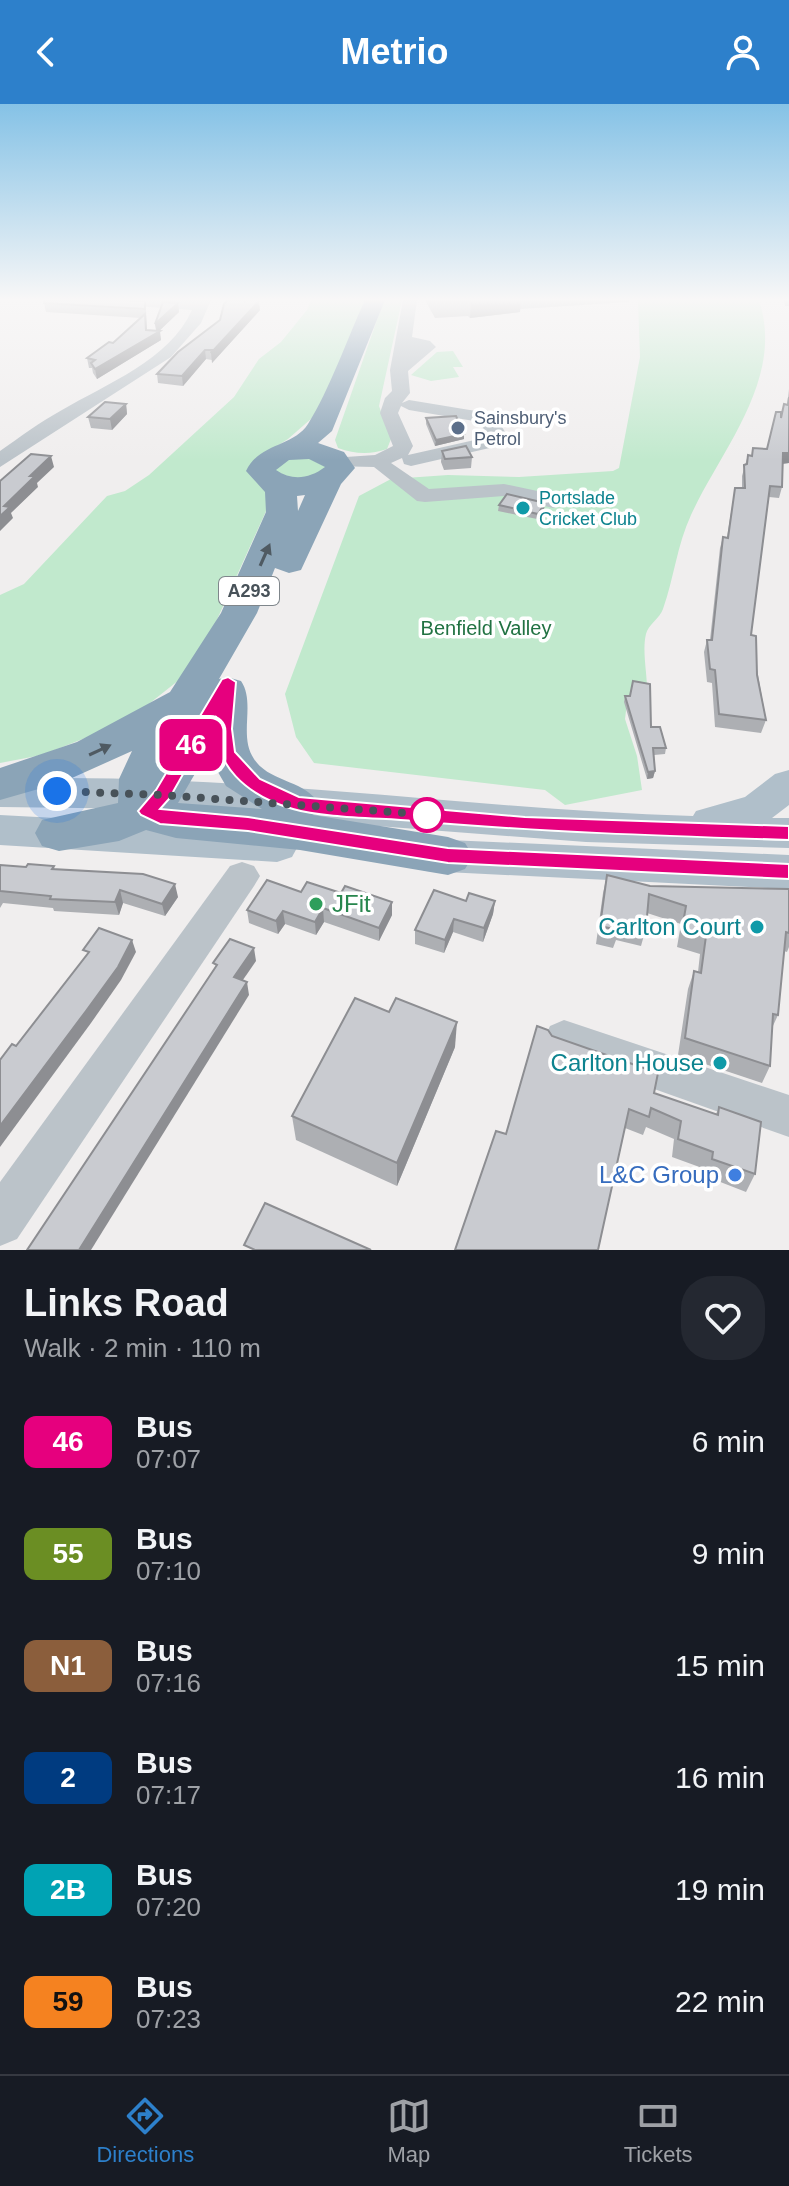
<!DOCTYPE html>
<meta charset="utf-8">
<style>
:root{--surface:#171b24;--page:#242831;--text:#f1f3f6;--muted:#9ea1a6;--line:#363941;--accent:#2d80cb}
body{margin:0;font-family:Arial,sans-serif;background:var(--page);color:var(--text);height:100vh;display:flex;flex-direction:column;font-size:30px;white-space:nowrap}
*{box-sizing:border-box;margin:0}
p{font-size:26px;color:var(--muted)}
.icon{flex:none;width:44px;height:44px;fill:none;stroke:currentColor;stroke-width:2;stroke-linecap:round;stroke-linejoin:round}
.map{position:relative;height:1146px;overflow:hidden}
.panel{display:flex;flex-direction:column;background:var(--surface);flex:1}
.panel>*{flex:none}
.badge{padding:0 16px;border-radius:12px;font-size:28px;line-height:52px}
.you{position:absolute;width:40px;height:40px;margin:-20px;border:6px solid #fff;border-radius:50%;background:#1a73e8;box-shadow:0 0 0 12px #1a73e833}
.map>.badge{position:absolute;translate:-50% -50%;box-shadow:0 0 0 4px #fff}
.round{display:grid;place-items:center;flex:none;width:84px;height:84px;border-radius:32px;background:var(--page)}
.summary{display:flex;align-items:center;justify-content:space-between;height:136px;padding:0 24px}
h1{font-size:38px;font-weight:600;line-height:60px}
ul{padding:0;list-style:none}
li{display:flex;align-items:center;gap:24px;height:112px;padding:0 24px}
li div{flex:1}
li b{display:block;font-size:30px}
li em{font-style:normal}
li .badge{min-width:88px;font-weight:700;text-align:center}
header{display:flex;justify-content:space-between;align-items:center;height:104px;padding:0 24px;background:var(--accent);color:#fff;font-size:36px;font-weight:600}
.menu{display:flex;justify-content:space-around;align-items:center;height:112px;border-top:2px solid var(--line);background:var(--surface);font-size:22px;color:var(--muted)}
.menu a{display:grid;justify-items:center;gap:4px}
.menu .selected{color:var(--accent)}
.map>svg:first-child{display:block}
.green{fill:#c1e9cd}
.lines{fill:none;stroke-linecap:round;stroke-linejoin:round}
.minor{fill:#bbc3c9;fill-rule:evenodd}
.major{fill:#b0bfca;fill-rule:evenodd}
.highway{fill:#8ba4b7;fill-rule:evenodd}
.wall{fill:#adafb3}
.shaded-wall{fill:#8d8e92}
.building{fill:#c9cbd0;stroke:#8d8e92;stroke-width:2}
.oneway{fill:#4f5a62}
.line{fill:#e6007e;stroke:#fff;stroke-width:2}
.walk{stroke:#485259;stroke-width:8;stroke-dasharray:0 14.4}
.service-dot{fill:#5c6f8a;stroke:#fff;stroke-width:3}
.culture-dot{fill:#0f9aa8;stroke:#fff;stroke-width:3}
.stop-dot{fill:#fff;stroke:#e6007e;stroke-width:4}
.leisure-dot{fill:#2e9e5b;stroke:#fff;stroke-width:3}
.shop-dot{fill:#3f7fe0;stroke:#fff;stroke-width:3}
.labels{text-anchor:middle;stroke-width:7;stroke-linejoin:round;paint-order:stroke}
.far-service-label{font-size:18px;fill:#4e5e75;stroke:#fff;text-anchor:start}
.far-culture-label{font-size:18px;fill:#0d838f;stroke:#fff;text-anchor:start}
.shield{fill:#fff;stroke:#7f868b;stroke-width:2}
.shield-label{font-size:18px;font-weight:bold;fill:#485259}
.park-label{font-size:20px;fill:#217242;stroke:#fff}
.near-leisure-label{font-size:24px;fill:#27864d;stroke:#fff;text-anchor:start}
.near-culture-label{font-size:24px;fill:#0d838f;stroke:#fff;text-anchor:end}
.near-shop-label{font-size:24px;fill:#366cbe;stroke:#fff;text-anchor:end}
</style>
<header><svg class="icon" aria-label="back" viewBox="0 0 24 24"><path d="M15 5l-7 7 7 7"/></svg>Metrio<svg class="icon" aria-label="person" viewBox="0 0 24 24"><circle cx="12" cy="8" r="4"/><path d="M4 21q1-7 8-7t8 7"/></svg></header>
<div class="map">
<svg width="789" height="1146" viewBox="0 0 789 1146">
<rect width="100%" height="100%" fill="#f0eeee"/>
<!-- green -->
<g class="green">
<path d="M311 196H368L320 307 288 335 255 356 272 394 215 520 179 576 126 618 42 651 0 659V491L24 480 107 392 125 387 149 371 234 293 259 255 281 238 307 206Z"/>
<path d="M384 196H402L379 302 391 335 387 345C370 351 355 350 338 344L335 336Z"/>
<path d="M638 196H759C785 275 722 344 691 411 677 441 674 474 663 505 660 514 648 521 646 530 642 546 647 569 647 585L627 599 625 615 637 652 642 686 565 701 545 686 314 659 296 633 285 590 359 392 391 375 448 371 519 373 613 367 619 364 640 253Z"/>
<path d="M453 247 463 263H453L459 273 431 277 411 271 437 248Z"/>
<path d="M304 351 329 358 316 377 274 372 277 358Z"/>
</g>
<g class="lines">
<!-- minor -->
<g class="minor">
<path d="M99 196H211L201 219 171 253 0 363V347C20 333 40 318 62 306 106 280 170 256 192 206L106 200Z"/>
<path d="M403 196H417L412 233 430 237 436 243 408 267 410 289 402 299 409 296 494 310 510 336 507 340 411 362 404 360 402 354 391 359 429 385 504 380 561 392 564 397 561 402 553 404 504 392 425 398 417 397 374 363 331 362 328 358 331 354 375 351 393 342 380 309 385 294 392 287 390 266ZM401 302 409 306 480 318 488 333 408 351 413 342 398 309Z"/>
<path d="M242 758 254 762 260 772 254 782 17 1135 0 1142V1078L230 762Z"/>
<path d="M564 916 789 991V1033L550 948 544 935 550 922Z"/>
</g>
<!-- major -->
<g class="major">
<path d="M789 666V701L772 714H789V744L586 738 156 705 0 703V675C231 667 462 705 693 712L696 707 745 693 775 670Z"/>
<path d="M0 711 277 726 292 731 298 742 292 753 277 758 0 741Z"/>
<path d="M426 735 789 751V785L426 767 411 762 405 751 411 740Z"/>
</g>
<!-- highway -->
<path class="highway" d="M365 196H385L332 327 318 339 344 348 355 364 341 380 301 466 289 469 275 464 257 509 219 575 227 573 241 577C256 599 238 632 254 655 270 679 306 676 319 700L313 711 448 733 465 739 473 752 465 765 448 771 300 746 176 734 146 726 119 737 59 747 42 742 35 729 42 716 118 699 119 675 132 647 63 678 0 696V664L77 638 170 588 221 509 266 408 265 388 246 367C259 339 293 343 308 320 329 287 348 233 365 196ZM309 355 325 363C309 375 292 377 276 366L289 356ZM305 391 298 407 297 392ZM207 649 226 682 262 705 178 699Z"/>
</g>
<!-- wall -->
<g class="wall">
<path d="M425 196H629V198L520 205V208L470 214 468 212 435 214Z"/>
<path d="M784 196H789V202H785Z"/>
<path d="M44 199 146 206 147 226 156 227 155 220 178 199 179 208 159 227 161 236 97 275 93 269 92 264H89L87 254 113 239 141 214 46 208Z"/>
<path d="M260 206 212 259V256L206 255 183 282 158 279 157 270 220 216Z"/>
<path d="M789 285V359L782 360V383L779 394 769 393 751 531 766 616 761 629 715 623 712 579 707 578 704 548 707 536H710L720 444 723 433H727L735 384H742V372L748 351H752L753 344 767 345 787 301Z"/>
<path d="M126 300 127 310 112 326 91 324 88 313Z"/>
<path d="M426 314 464 335 435 342 426 320Z"/>
<path d="M442 347 472 353 471 364 444 366 441 358Z"/>
<path d="M545 399 544 405 537 415 498 407 499 401Z"/>
<path d="M625 592H630L666 644 665 650 654 651 655 667 653 674 647 675 624 598Z"/>
<path d="M0 761 26 763 54 762 55 766 178 793 165 812 123 799 119 811 54 807 53 804 3 799 0 804Z"/>
<path d="M607 771 650 782 789 785V843L787 848 784 847 778 911 772 924 770 962 762 979 678 951 688 885 694 867 698 868 700 850 677 843 681 820 647 809 646 824 641 842 616 836 613 844 596 840 603 789Z"/>
<path d="M301 788 341 789 392 798V811L379 837 324 818 316 831 285 820 278 830 249 819 247 806Z"/>
<path d="M466 797H495L493 810 483 838 453 828 444 849 415 840V826Z"/>
<path d="M552 932 654 989 716 1010 719 1003 755 1070 746 1088 705 1072V1065L672 1053 674 1035 646 1023 643 1031 625 1024 506 1030Z"/>
<path d="M455 943 397 1082 296 1036 292 1012Z"/>
</g>
<!-- shaded-wall -->
<g class="shaded-wall">
<path d="M482 196H521L520 208 470 214 471 197Z"/>
<path d="M259 197 260 206 212 259 211 249Z"/>
<path d="M178 199 179 208 158 228 160 227 161 236 97 275 95 265 146 226 145 210 147 234 157 229 155 220Z"/>
<path d="M205 246 206 255 183 282 182 272Z"/>
<path d="M126 300 127 310 112 326 110 315Z"/>
<path d="M464 330V335L435 342 436 336Z"/>
<path d="M783 349H789V359L780 360Z"/>
<path d="M51 352 54 363 37 379 38 383 11 409 13 414 0 427V412L4 402 30 372Z"/>
<path d="M545 399 544 405 537 415 538 410Z"/>
<path d="M655 667 653 674 647 675 648 668Z"/>
<path d="M175 780 178 793 165 812 162 800Z"/>
<path d="M120 786 123 799 119 811 115 798Z"/>
<path d="M495 797 493 810 483 838 484 824Z"/>
<path d="M392 798V811L379 837V824Z"/>
<path d="M323 804 324 818 316 831 315 818Z"/>
<path d="M283 807 285 820 278 830 276 817Z"/>
<path d="M454 815 453 828 444 849 445 836Z"/>
<path d="M132 836 136 848 121 876 91 919 0 1043V1022Z"/>
<path d="M254 844 256 857 236 886 234 873Z"/>
<path d="M247 878 249 891 91 1146H79Z"/>
<path d="M457 918 455 943 397 1082V1059Z"/>
</g>
<!-- building -->
<g class="building">
<path d="M45 196H125L145 197V205L44 199Z"/>
<path d="M228 196H245V197L246 196H258L259 197 211 249 212 246H205L182 272 157 270 178 248 220 216 224 200Z"/>
<path d="M163 198 178 199 155 220Z"/>
<path d="M145 210 146 226 160 227 95 265 91 259 95 256 87 254 109 238 113 239Z"/>
<path d="M789 293V349H783L782 383 770 382 751 531 756 532 757 571 766 616 719 610 715 566 710 565 707 536H712L723 433 728 434 735 384H745L744 361 747 360 748 351 752 352 753 344 767 345 776 308H781V314L784 300 788 301Z"/>
<path d="M105 298 126 300 110 315 88 313Z"/>
<path d="M456 312 464 330 436 336 426 314Z"/>
<path d="M466 342 472 353 445 355 442 347Z"/>
<path d="M31 350 51 352 30 372H35L4 402 10 403 0 412V377Z"/>
<path d="M507 390 545 399 538 410 499 401Z"/>
<path d="M633 577 650 580 651 623H660L666 644H653L655 667 648 668 625 592H630Z"/>
<path d="M28 760 54 762 52 765 143 770 175 780 162 800 120 786 115 798 50 795 51 792 0 787V761L26 763Z"/>
<path d="M607 771 650 782 789 785V829L786 828 778 911 773 910 770 962 685 934 694 867 701 869 706 832 682 825 686 802 649 790 646 824 621 818 618 826 600 822Z"/>
<path d="M267 776 301 788 307 778 341 789 345 782 392 798 379 824 323 804 315 818 283 807 276 817 247 806Z"/>
<path d="M434 786 466 797 469 789 495 797 484 824 454 815 445 836 415 826Z"/>
<path d="M99 824 132 836 118 863 86 907 0 1022V956L12 940 16 942 89 848 83 846Z"/>
<path d="M230 835 254 844 234 873 247 878 79 1146H27L217 861 213 859Z"/>
<path d="M355 894 389 908 396 894 457 918 397 1059 292 1012Z"/>
<path d="M537 922 548 926 552 932 658 969 654 989 718 1011 719 1003 761 1018 755 1070 712 1055 713 1048 678 1035 681 1017 651 1004 649 1013 629 1005 598 1146H455L496 1027 506 1030Z"/>
<path d="M265 1099 371 1146H255L244 1141Z"/>
</g>
<!-- one-way arrows -->
<defs><path id="oneway-solid" d="M-6-.8H1V-3.2L6.5 0L1 3.2V.8H-6Z" transform="scale(2)"/></defs>
<g class="oneway">
<use href="#oneway-solid" transform="translate(265 451) rotate(-66)"/>
<use href="#oneway-solid" transform="translate(100 646) rotate(-25)"/>
</g>
<!-- sky -->
<linearGradient id="sky" x2="0" y2="1"><stop stop-color="#85c2e6"/><stop offset="0.55" stop-color="#f8f7f7"/><stop offset="1" stop-color="#f8f7f7" stop-opacity="0"/></linearGradient>
<rect width="789" height="356" fill="url(#sky)"/>
<!-- line -->
<path class="line" d="M228 573 236 578 232 625 235 648 260 675 299 693 525 713 789 722V736C664 732 539 728 414 717 380 714 323 714 293 705 248 692 211 662 216 612L169 695 160 705 248 713 448 744 789 760V775L448 759 248 727 160 720 141 711 138 707 156 686 222 575Z"/>
<g class="lines">
<!-- walk -->
<path class="walk" d="M57 687 162 691 433 711H427"/>
</g>
<!-- markers -->
<circle class="service-dot" cx="458" cy="324" r="8"/>
<g class="culture-dot">
<circle cx="523" cy="404" r="8"/>
<circle cx="757" cy="823" r="8"/>
<circle cx="720" cy="959" r="8"/>
</g>
<circle class="stop-dot" cx="427" cy="711" r="16"/>
<circle class="leisure-dot" cx="316" cy="800" r="8"/>
<circle class="shop-dot" cx="735" cy="1071" r="8"/>
<g class="labels">
<!-- far-service labels -->
<g class="far-service-label">
<text x="474" y="320">Sainsbury's<tspan x="474" dy="21">Petrol</tspan></text>
</g>
<!-- far-culture labels -->
<g class="far-culture-label">
<text x="539" y="400">Portslade<tspan x="539" dy="21">Cricket Club</tspan></text>
</g>
<!-- shield labels -->
<rect class="shield" x="219" y="473" width="60" height="28" rx="6"/>
<g class="shield-label">
<text x="249" y="493">A293</text>
</g>
<!-- park labels -->
<g class="park-label">
<text x="486" y="531">Benfield Valley</text>
</g>
<!-- near-leisure labels -->
<g class="near-leisure-label">
<text x="332" y="808">JFit</text>
</g>
<!-- near-culture labels -->
<g class="near-culture-label">
<text x="741" y="831">Carlton Court</text>
<text x="704" y="967">Carlton House</text>
</g>
<!-- near-shop labels -->
<g class="near-shop-label">
<text x="719" y="1079">L&amp;C Group</text>
</g>
</g>
</svg>
<div class="you" style="left:57px;top:687px"></div>
<b class="badge" style="left:191px;top:641px;background:#e6007e;color:#fff">46</b>
</div>
<section class="panel">
<div class="summary"><div><h1>Links Road</h1><p>Walk · 2 min · 110 m</p></div><a class="round"><svg class="icon" aria-label="heart" viewBox="0 0 24 24"><path d="M12 20l-8-8c-3-5 5-10 8-4 3-6 11-1 8 4z"/></svg></a></div>
<ul>
<li><span class="badge" style="background:#e6007e;color:#fff">46</span><div><b>Bus</b><p>07:07</p></div><em>6 min</em></li>
<li><span class="badge" style="background:#6b8e23;color:#fff">55</span><div><b>Bus</b><p>07:10</p></div><em>9 min</em></li>
<li><span class="badge" style="background:#8b5e3c;color:#fff">N1</span><div><b>Bus</b><p>07:16</p></div><em>15 min</em></li>
<li><span class="badge" style="background:#003b80;color:#fff">2</span><div><b>Bus</b><p>07:17</p></div><em>16 min</em></li>
<li><span class="badge" style="background:#00a3b4;color:#fff">2B</span><div><b>Bus</b><p>07:20</p></div><em>19 min</em></li>
<li><span class="badge" style="background:#f58220;color:#111">59</span><div><b>Bus</b><p>07:23</p></div><em>22 min</em></li>
</ul>
</section>
<nav class="menu">
<a class="selected"><svg class="icon" aria-label="directions" viewBox="0 0 24 24"><path d="M12 3l9 9-9 9-9-9zM9 14v-3h6M13 9l2 2-2 2"/></svg>Directions</a>
<a><svg class="icon" aria-label="map" viewBox="0 0 24 24"><path d="M3 6l6-2 6 2 6-2v14l-6 2-6-2-6 2zM9 4v14M15 6v14"/></svg>Map</a>
<a><svg class="icon" aria-label="tickets" viewBox="0 0 24 24"><path d="M3 7h18v10H3zM15 7v10"/></svg>Tickets</a>
</nav>
